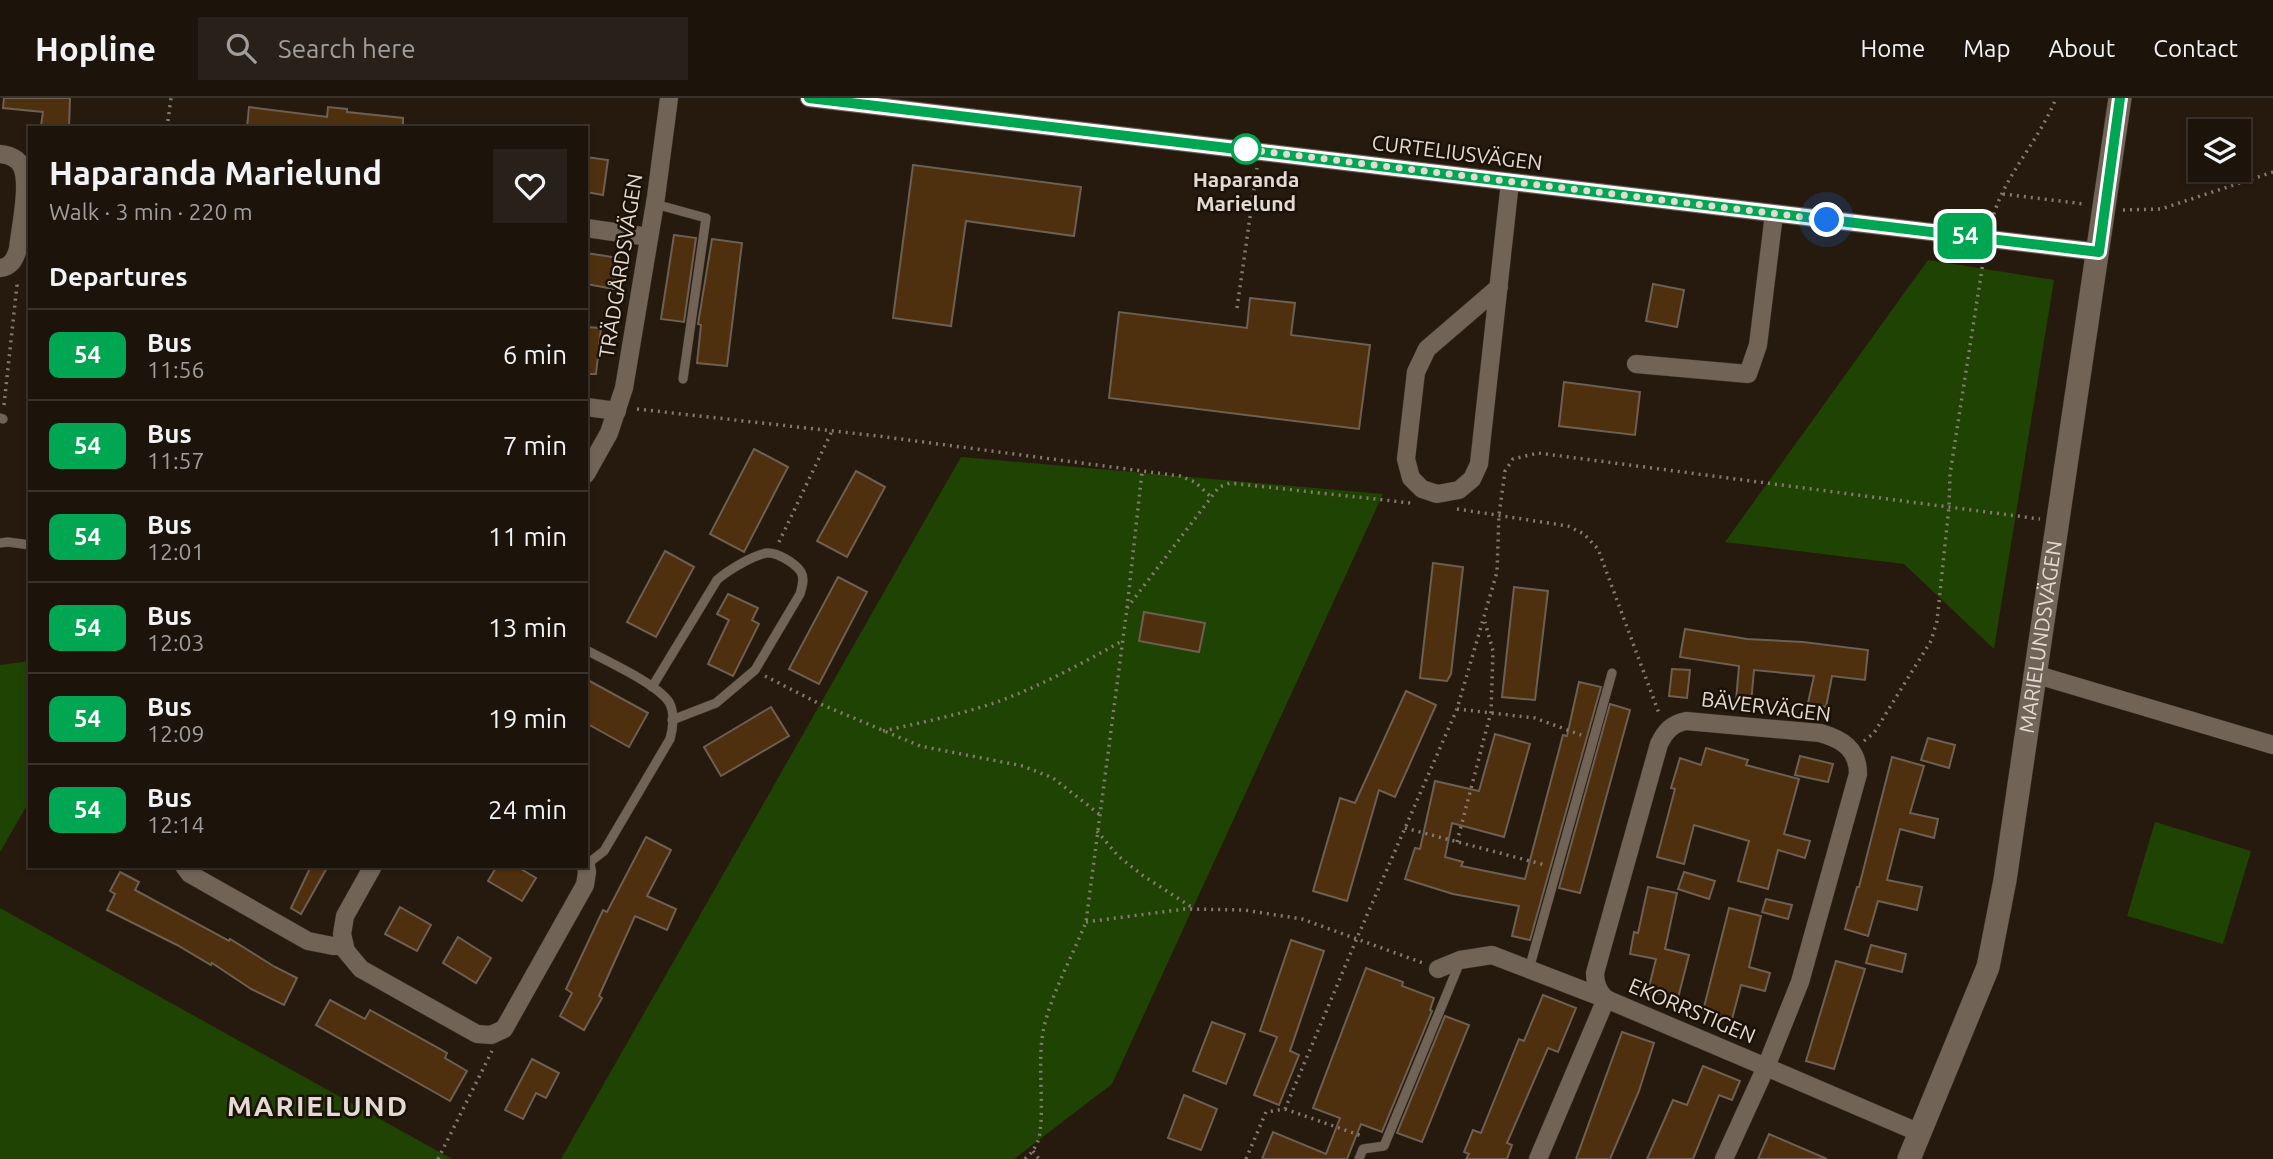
<!DOCTYPE html>
<meta charset="utf-8">
<style>
:root{--surface:#1c140b;--page:#292119;--text:#f1f3f6;--muted:#a09e9d;--line:#3a332c}
body{margin:0;font-family:Ubuntu,sans-serif;background:var(--page);color:var(--text);height:100vh;display:flex;flex-direction:column;font-size:26px;white-space:nowrap}
*{box-sizing:border-box;margin:0}
p{font-size:23px;color:var(--muted)}
.icon{flex:none;width:38px;height:38px;fill:none;stroke:currentColor;stroke-width:2;stroke-linecap:round;stroke-linejoin:round}
.map{position:relative;flex:1;overflow:hidden}
.panel{position:absolute;left:28px;top:28px;width:560px;height:742px;display:flex;flex-direction:column;background:var(--surface);border-radius:0px;box-shadow:0 2px 5px #0004,0 0 0 2px var(--line)}
.panel>*{flex:none}
.badge{padding:0 14px;border-radius:10px;font-size:24px;line-height:46px}
.tools{position:absolute;left:2188px;top:21px;display:grid;gap:14px}
.tools a{display:grid;place-items:center;width:63px;height:63px;border-radius:0px;background:var(--surface);box-shadow:0 2px 5px #0004,0 0 0 2px var(--line);font-size:35px}
.you{position:absolute;width:35px;height:35px;margin:-18px;border:5px solid #fff;border-radius:50%;background:#1a73e8;box-shadow:0 0 0 10px #1a73e833}
.map>.badge{position:absolute;translate:-50% -50%;box-shadow:0 0 0 4px #fff}
h2{padding:0 21px;font-size:26px;line-height:63px}
.round{display:grid;place-items:center;flex:none;width:74px;height:74px;border-radius:0px;background:var(--page)}
.summary{display:flex;align-items:center;justify-content:space-between;height:119px;padding:0 21px}
h1{font-size:33px;font-weight:600;line-height:52px}
ul{padding:0;list-style:none}
li{display:flex;align-items:center;gap:21px;height:91px;padding:0 21px;border-top:2px solid var(--line)}
li div{flex:1}
li b{display:block;font-size:26px}
li em{font-style:normal}
li .badge{min-width:77px;font-weight:700;text-align:center}
header{display:flex;align-items:center;gap:42px;box-sizing:border-box;height:98px;padding:0 35px;background:var(--surface);border-bottom:2px solid var(--line)}
header strong{font-size:33px}
nav{display:flex;gap:38px;margin-inline-start:auto;font-size:24px}
.search{width:490px;height:63px;background:var(--page);display:flex;align-items:center;gap:18px;box-sizing:border-box;padding:0 24px;border-radius:0px;color:var(--muted);font-size:26px}
.map>svg:first-child{display:block}
.green{fill:#1f4302}
.building{fill:#4e2f0e;stroke:#6d5f52;stroke-width:2}
.lines{fill:none;stroke-linecap:round;stroke-linejoin:round}
.service-casing{stroke:#3d342f;stroke-width:10}
.minor-casing{stroke:#3d342f;stroke-width:19}
.tertiary-casing{stroke:#3d342f;stroke-width:24}
.path{stroke:#847a71;stroke-width:3.5;stroke-dasharray:2 5;stroke-linecap:butt}
.service{stroke:#716356;stroke-width:9}
.minor{stroke:#716356;stroke-width:18}
.tertiary{stroke:#716356;stroke-width:23}
.line-casing{stroke:#fff;stroke-width:16}
.line{stroke:#00a651;stroke-width:10}
.walk{stroke:#e3dad3;stroke-width:7;stroke-dasharray:0 12.6}
.stop-dot{fill:#fff;stroke:#00a651;stroke-width:3.5}
.labels{text-anchor:middle;stroke-width:5;stroke-linejoin:round;paint-order:stroke}
.street-label{font-size:21px;fill:#e3dad3;stroke:#1c1107}
.stop-label{font-size:21px;font-weight:bold;fill:#e3dad3;stroke:#1c1107}
.district-label{font-size:28px;font-weight:bold;letter-spacing:2px;fill:#e3dad3;stroke:#1c1107}
</style>
<header>
<strong>Hopline</strong>
<div class="search"><svg class="icon" aria-label="search" viewBox="0 0 24 24"><circle cx="10" cy="10" r="6"/><path d="M15 15l6 6"/></svg>Search here</div>
<nav><a>Home</a><a>Map</a><a>About</a><a>Contact</a></nav>
</header>
<div class="map">
<svg width="2273" height="1061" viewBox="0 0 2273 1061">
<rect width="100%" height="100%" fill="#261a0f"/>
<!-- green -->
<g class="green">
<path d="M1928 162 2054 182 1994 551 1904 466 1725 444Z"/>
<path d="M961 359 1383 396 1112 986 1014 1061H561Z"/>
<path d="M30 563V702L0 754V567Z"/>
<path d="M2155 724 2251 753 2223 846 2127 818Z"/>
<path d="M0 810 452 1061H0Z"/>
</g>
<!-- building -->
<g class="building">
<path d="M4 0H70L69 30 41 28 43 14 3 10Z"/>
<path d="M249 9 327 19 328 9 347 11V14L403 20V30H247Z"/>
<path d="M586 59 608 62 603 97 586 94Z"/>
<path d="M913 67 1081 89 1074 138 966 123 951 228 893 220Z"/>
<path d="M674 137 696 140 684 224 661 221Z"/>
<path d="M712 141 742 145 727 268 697 265 701 227 698 226Z"/>
<path d="M586 155 619 160 614 191 586 186Z"/>
<path d="M1653 186 1684 192 1677 229 1646 223Z"/>
<path d="M1250 200 1295 205 1291 237 1370 247 1359 331 1109 300 1119 214 1247 230Z"/>
<path d="M586 229 601 230 596 276H586Z"/>
<path d="M1564 284 1640 294 1635 337 1559 328Z"/>
<path d="M754 351 788 369 744 454 710 436Z"/>
<path d="M856 373 885 389 847 459 817 443Z"/>
<path d="M665 453 694 469 656 539 627 524Z"/>
<path d="M1433 465 1463 469 1451 576 1447 583 1420 580Z"/>
<path d="M838 479 867 494 819 586 789 571Z"/>
<path d="M1514 489 1548 493 1535 602 1502 599Z"/>
<path d="M728 496 758 510 752 522 759 526 733 578 708 566 729 522 717 516Z"/>
<path d="M1144 514 1205 525 1199 554 1139 543Z"/>
<path d="M1685 531 1747 541 1803 544 1868 552 1865 582 1832 578 1826 609 1808 605 1814 578 1754 572 1751 605 1736 603 1739 568 1680 559Z"/>
<path d="M1672 571 1690 572 1687 600 1669 598Z"/>
<path d="M586 581 648 615 629 649 586 625Z"/>
<path d="M1579 584 1601 589 1530 842 1512 838 1519 808 1453 796 1405 781 1415 750 1420 751 1435 683 1479 693 1495 636 1530 646 1504 739 1452 725 1445 759 1463 764 1461 768 1525 781 1563 637 1567 638Z"/>
<path d="M1406 593 1436 607 1395 699 1379 692 1347 803 1313 793 1340 700 1355 705Z"/>
<path d="M1610 606 1630 612 1580 795 1559 790Z"/>
<path d="M771 609 789 638 721 678 704 649Z"/>
<path d="M1928 640 1955 647 1949 670 1921 662Z"/>
<path d="M1706 650 1748 662 1746 667 1799 681 1784 736 1810 743 1805 760 1778 752 1768 791 1738 783 1749 743 1694 727 1684 766 1657 759 1675 691 1671 690 1680 660 1701 667Z"/>
<path d="M1800 658 1833 666 1828 684 1795 677Z"/>
<path d="M1892 659 1924 668 1910 715 1938 721 1934 740 1900 731 1887 782 1922 789 1917 812 1878 803 1868 838 1845 831 1857 789H1859Z"/>
<path d="M646 739 671 752 647 798 676 811 667 832 635 818 599 898 602 900 584 932 560 918 572 895 566 891 603 812 607 814Z"/>
<path d="M311 768H328L301 816 291 810Z"/>
<path d="M497 768H516L536 780 522 803 488 783Z"/>
<path d="M120 774 139 784 135 792 229 843 230 841 275 869 297 880 284 907 251 891 212 865 211 867 177 847 107 812 115 796 110 793Z"/>
<path d="M1684 774 1715 783 1709 801 1678 791Z"/>
<path d="M1648 789 1677 795 1665 851 1689 857 1678 900 1648 893 1656 861 1630 856 1634 834 1638 835Z"/>
<path d="M1766 801 1792 807 1788 821 1762 814Z"/>
<path d="M400 809 431 827 417 853 385 836Z"/>
<path d="M1729 810 1761 818 1749 869 1770 875 1765 893 1741 887 1732 921 1703 913Z"/>
<path d="M458 839 491 860 476 885 443 865Z"/>
<path d="M1291 842 1324 853 1290 953 1299 957 1279 1007 1254 997 1277 939 1260 933Z"/>
<path d="M1871 847 1906 856 1902 874 1866 865Z"/>
<path d="M1836 863 1865 871 1834 971 1806 963Z"/>
<path d="M1366 870 1403 884 1402 888 1434 900 1430 912 1432 913 1382 1034 1361 1026 1347 1061H1262L1273 1034 1326 1056 1340 1020 1313 1010Z"/>
<path d="M1543 897 1576 910 1558 954 1548 950 1507 1045 1512 1047 1507 1061H1466L1469 1056 1464 1054 1473 1032 1481 1035 1519 941 1524 943Z"/>
<path d="M330 902 365 921 370 912 447 955 445 960 467 973 450 1003 316 927Z"/>
<path d="M1445 918 1469 927 1422 1044 1397 1035Z"/>
<path d="M1212 924 1245 936 1226 986 1193 973Z"/>
<path d="M1622 934 1654 945 1639 993 1610 1061H1576Z"/>
<path d="M532 961 559 975 546 1000 536 995 523 1021 505 1012Z"/>
<path d="M1703 968 1740 983 1732 1002 1719 997 1693 1061H1647L1673 1002 1687 1007Z"/>
<path d="M1184 997 1217 1011 1201 1052 1168 1040Z"/>
<path d="M1769 1036 1827 1061H1758Z"/>
</g>
<g class="lines">
<defs>
<g id="service">
<path d="M655 106 706 120 683 281"/>
<path d="M0 320 3 321"/>
<path d="M0 445 8 444 30 447"/>
<path d="M586 552C607 563 657 586 669 604 675 614 673 631 670 641L604 753 586 767"/>
<path d="M652 589 717 482C727 473 753 457 767 455 777 454 795 465 801 474 805 481 802 489 800 496L755 572 716 605 672 622"/>
<path d="M1529 871 1612 575"/>
<path d="M1359 1061 1363 1051 1384 1048 1460 864"/>
</g>
<g id="minor">
<path d="M809 0 2099 154"/>
<path d="M0 56C9 57 18 60 22 69 30 87 20 131 18 151 15 161 11 169 0 170"/>
<path d="M586 130 649 139"/>
<path d="M1499 189 1427 251 1416 274 1406 361 1411 380 1422 391 1437 396 1459 392 1472 381 1479 366 1510 84"/>
<path d="M1636 266 1748 276 1758 247 1774 116"/>
<path d="M586 309 617 313"/>
<path d="M586 376 609 335 624 290 656 99 669 0"/>
<path d="M2034 576 2273 647"/>
<path d="M184 768 190 776 308 843 333 848H344"/>
<path d="M373 768 345 818 342 836 346 853 361 871 477 936 491 937 504 931 585 787 587 774 586 768"/>
<path d="M1438 871 1460 862 1492 857 1606 901 1766 969 1724 1061"/>
<path d="M1606 901C1598 894 1595 885 1595 875L1659 646C1665 634 1671 626 1686 623L1820 635C1842 641 1858 651 1858 676L1800 884 1766 969 1920 1035"/>
<path d="M1538 1061 1606 901"/>
</g>
<g id="tertiary">
<path id="s1" d="M1909 1061 1988 869 2005 782 2120 0"/>
</g>
</defs>
<!-- service casing -->
<use href="#service" class="service-casing"/>
<!-- minor casing -->
<use href="#minor" class="minor-casing"/>
<!-- tertiary casing -->
<use href="#tertiary" class="tertiary-casing"/>
<!-- path -->
<g class="path">
<path d="M167 30 171 0"/>
<path d="M2003 96 2084 106"/>
<path d="M2123 112 2161 111 2273 74"/>
<path d="M1992 123C2002 80 2040 42 2056 0"/>
<path d="M1237 210 1257 70"/>
<path d="M4 307 17 187 15 183"/>
<path d="M637 311 878 338 1180 378 1195 384 1211 399"/>
<path d="M1457 411 1568 428 1584 436 1598 451 1660 618"/>
<path d="M779 444 832 333"/>
<path d="M1127 510 1219 389 1230 385 1411 405"/>
<path d="M765 578 818 605 920 648 1023 668 1053 680 1099 716"/>
<path d="M1457 611 1535 620 1581 637"/>
<path d="M883 633C920 625 958 617 994 605 1039 589 1081 566 1122 543"/>
<path d="M1864 643 1874 635 1911 575 1931 543 1937 523 1949 409 1950 376 1984 158"/>
<path d="M1405 730 1545 767"/>
<path d="M1097 733 1118 758 1142 777 1193 810"/>
<path d="M1457 744 1491 614 1493 553 1485 524"/>
<path d="M1086 824 1185 811 1244 812 1302 821 1423 865"/>
<path d="M1285 1011 1362 1038"/>
<path d="M1033 1053 1039 1061"/>
<path d="M438 1061 492 953"/>
<path d="M1025 1061 1033 1053 1039 1041C1045 1006 1037 969 1043 934 1050 898 1072 859 1086 824L1127 510 1142 374"/>
<path d="M1246 1061 1266 1014 1285 1011 1357 840 1457 611 1497 474 1499 417 1505 373 1513 361 1538 355 2040 421"/>
</g>
<!-- service -->
<use href="#service" class="service"/>
<!-- minor -->
<use href="#minor" class="minor"/>
<!-- tertiary -->
<use href="#tertiary" class="tertiary"/>
</g>
<g class="lines">
<defs>
<path id="line" d="M809 0 2099 154 2120 0"/>
</defs>
<!-- line casing -->
<use href="#line" class="line-casing"/>
<!-- line -->
<use href="#line" class="line"/>
<!-- walk -->
<path class="walk" d="M1246 51 1235 50 1827 122"/>
</g>
<!-- markers -->
<circle class="stop-dot" cx="1246" cy="51" r="14"/>
<g class="labels">
<!-- street labels -->
<g class="street-label">
<text transform="translate(1457 55) rotate(7)" y="7">CURTELIUSVÄGEN</text>
<text transform="translate(621 168) rotate(-81)" y="7">TRÄDGÅRDSVÄGEN</text>
<text dy="7" stroke="none"><textPath href="#s1" startOffset="542">MARIELUNDSVÄGEN</textPath></text>
<text transform="translate(1766 609) rotate(7)" y="7">BÄVERVÄGEN</text>
<text transform="translate(1692 913) rotate(23)" y="7">EKORRSTIGEN</text>
</g>
<!-- stop labels -->
<g class="stop-label">
<text x="1246" y="89">Haparanda<tspan x="1246" dy="24">Marielund</tspan></text>
</g>
<!-- district labels -->
<g class="district-label">
<text x="318" y="1018">MARIELUND</text>
</g>
</g>
</svg>
<div class="tools">
<a><svg class="icon" aria-label="layers" viewBox="0 0 24 24"><path d="M12 4l9 5-9 5-9-5zM3 14l9 5 9-5"/></svg></a>
</div>
<div class="you" style="left:1827px;top:122px"></div>
<b class="badge" style="left:1965px;top:138px;background:#00a651;color:#fff">54</b>
<section class="panel">
<div class="summary"><div><h1>Haparanda Marielund</h1><p>Walk · 3 min · 220 m</p></div><a class="round"><svg class="icon" aria-label="heart" viewBox="0 0 24 24"><path d="M12 20l-8-8c-3-5 5-10 8-4 3-6 11-1 8 4z"/></svg></a></div>
<h2>Departures</h2>
<ul>
<li><span class="badge" style="background:#00a651;color:#fff">54</span><div><b>Bus</b><p>11:56</p></div><em>6 min</em></li>
<li><span class="badge" style="background:#00a651;color:#fff">54</span><div><b>Bus</b><p>11:57</p></div><em>7 min</em></li>
<li><span class="badge" style="background:#00a651;color:#fff">54</span><div><b>Bus</b><p>12:01</p></div><em>11 min</em></li>
<li><span class="badge" style="background:#00a651;color:#fff">54</span><div><b>Bus</b><p>12:03</p></div><em>13 min</em></li>
<li><span class="badge" style="background:#00a651;color:#fff">54</span><div><b>Bus</b><p>12:09</p></div><em>19 min</em></li>
<li><span class="badge" style="background:#00a651;color:#fff">54</span><div><b>Bus</b><p>12:14</p></div><em>24 min</em></li>
</ul>
</section>
</div>
